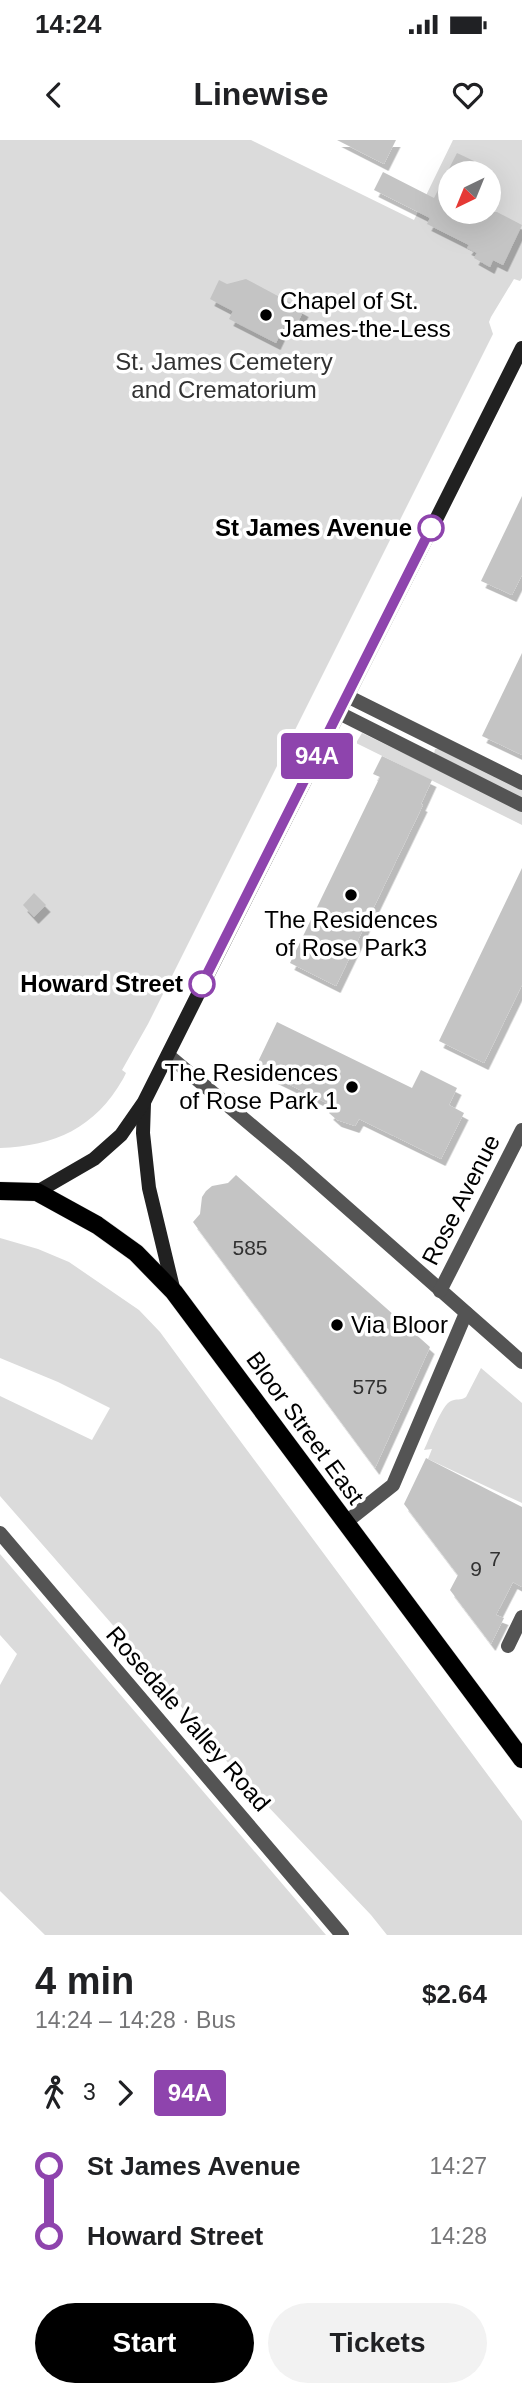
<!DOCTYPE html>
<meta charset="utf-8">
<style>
:root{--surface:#fff;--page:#f2f2f2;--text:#202124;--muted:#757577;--accent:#000}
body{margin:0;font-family:Helvetica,sans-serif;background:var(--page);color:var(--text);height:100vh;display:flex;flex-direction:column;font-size:26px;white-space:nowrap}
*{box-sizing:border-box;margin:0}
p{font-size:23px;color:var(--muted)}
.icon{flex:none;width:38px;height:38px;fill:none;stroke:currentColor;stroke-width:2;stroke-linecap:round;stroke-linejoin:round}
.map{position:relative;height:1795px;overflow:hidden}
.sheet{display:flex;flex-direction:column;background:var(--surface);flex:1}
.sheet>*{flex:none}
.badge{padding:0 14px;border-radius:5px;font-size:24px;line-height:46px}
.needle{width:46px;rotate:223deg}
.tools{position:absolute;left:438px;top:21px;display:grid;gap:14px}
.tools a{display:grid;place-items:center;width:63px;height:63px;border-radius:50%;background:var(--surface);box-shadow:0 7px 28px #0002;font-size:35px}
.map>.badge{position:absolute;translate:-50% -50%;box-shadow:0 0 0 4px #fff}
.legs{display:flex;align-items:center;gap:10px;height:77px;padding:0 35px;font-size:23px}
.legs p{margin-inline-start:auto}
.headline{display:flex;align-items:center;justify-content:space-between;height:119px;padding:0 35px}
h1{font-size:38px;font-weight:800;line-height:52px}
.button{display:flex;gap:14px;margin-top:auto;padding:14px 35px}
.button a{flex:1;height:80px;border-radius:42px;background:var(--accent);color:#fff;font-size:28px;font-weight:800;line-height:80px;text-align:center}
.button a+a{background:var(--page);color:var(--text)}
ul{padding:0 35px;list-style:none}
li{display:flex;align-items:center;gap:24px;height:70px;font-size:26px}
li i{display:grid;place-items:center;width:10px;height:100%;margin:0 9px;background:currentColor}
li i::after{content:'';width:18px;height:18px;margin:-9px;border:5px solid;border-radius:50%;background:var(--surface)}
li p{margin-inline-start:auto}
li:first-child i{background:linear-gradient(#0000 50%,currentColor 0)}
li:last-child i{background:linear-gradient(currentColor 50%,#0000 0)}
.status{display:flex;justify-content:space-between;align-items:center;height:49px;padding:0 35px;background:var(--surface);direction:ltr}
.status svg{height:19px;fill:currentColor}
header{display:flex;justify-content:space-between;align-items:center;height:91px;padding:0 35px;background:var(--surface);font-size:32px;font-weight:800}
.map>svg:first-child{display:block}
.green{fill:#dbdbdb;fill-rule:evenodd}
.building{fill:#c4c4c4;filter:url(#shadow)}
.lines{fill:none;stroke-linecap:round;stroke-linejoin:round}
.primary-casing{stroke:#dbdbdb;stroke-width:19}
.minor{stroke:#545454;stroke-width:14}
.tertiary{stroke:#545454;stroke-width:14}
.secondary{stroke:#212121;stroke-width:14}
.primary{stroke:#000;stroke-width:18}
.line-1-casing{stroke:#fff;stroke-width:16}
.line-1{stroke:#8e44ad;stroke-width:10}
.poi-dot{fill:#000;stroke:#fff;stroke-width:2.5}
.stop-1-dot{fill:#fff;stroke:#8e44ad;stroke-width:3.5}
.labels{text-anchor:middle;stroke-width:7;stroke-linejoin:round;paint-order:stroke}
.number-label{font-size:21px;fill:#313131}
.poi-label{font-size:24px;fill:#000;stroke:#fff;text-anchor:start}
.park-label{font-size:24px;fill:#323232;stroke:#fff}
.stop-label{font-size:24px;font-weight:bold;fill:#000;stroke:#fff;text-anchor:end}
.street-label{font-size:24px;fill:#000;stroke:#fff}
</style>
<div class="status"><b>14:24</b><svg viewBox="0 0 49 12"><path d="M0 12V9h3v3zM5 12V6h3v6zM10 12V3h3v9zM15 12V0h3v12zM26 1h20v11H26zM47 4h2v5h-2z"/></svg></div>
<header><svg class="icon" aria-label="back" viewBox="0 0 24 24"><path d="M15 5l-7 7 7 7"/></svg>Linewise<svg class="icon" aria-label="heart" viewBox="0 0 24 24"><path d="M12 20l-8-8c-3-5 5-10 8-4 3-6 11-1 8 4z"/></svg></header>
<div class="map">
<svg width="522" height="1795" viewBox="0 0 522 1795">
<defs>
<filter id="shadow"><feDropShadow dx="4.5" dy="7" stdDeviation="0" flood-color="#0004"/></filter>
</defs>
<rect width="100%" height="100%" fill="#fff"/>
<!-- green -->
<g class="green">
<path d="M0 0H251L414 80 453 0H522V138L520 141 514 139 491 177 489 182 493 194 148 884 122 930 126 933 123 939C95 988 55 1006 0 1008ZM450 33H488V72H450Z"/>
<path d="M362 593 522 671V685L356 603Z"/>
<path d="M435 609H440L522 650V659L434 614Z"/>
<path d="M0 1098 38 1109 69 1122 139 1170 160 1192 221 1275 522 1681V1795H387L371 1775 239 1636 118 1491 0 1356V1256L92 1300 110 1268 58 1242 0 1218Z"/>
<path d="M481 1228 522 1263V1363L428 1319 432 1309 424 1310C429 1300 442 1264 451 1261 457 1258 460 1261 466 1257Z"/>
<path d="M0 1414 326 1795H45L0 1751V1545L17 1514 0 1495Z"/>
</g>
<!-- building -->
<g class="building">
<path d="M337 0H396L384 24Z"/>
<path d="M457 13 474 21 468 33H450V72H497L522 85 503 125 493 120 490 127 474 118 477 113 467 108 469 105 427 84 430 78 374 50 383 32 434 58Z"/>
<path d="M246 139 304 170 295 188 285 184 276 203 229 179 233 171 210 159 219 140 227 144Z"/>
<path d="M522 356V435L512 455 481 441Z"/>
<path d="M522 513V615L482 596Z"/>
<path d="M382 616 432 640 421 664 423 665 336 846 290 823 380 637 373 634Z"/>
<path d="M522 728V845L484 923 439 901Z"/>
<path d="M34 753 46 765 34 777 23 765Z"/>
<path d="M277 882 412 948 421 930 457 948 449 965 464 973 441 1019 359 979 355 986 337 980 329 973 333 966 255 928Z"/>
<path d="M236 1035 430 1207 375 1328 193 1082 200 1074 202 1057 206 1051 212 1046 228 1043Z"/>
<path d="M426 1318 522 1367V1447L513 1442 496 1475 504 1478 491 1504 450 1450 458 1435 404 1364Z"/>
</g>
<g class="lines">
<defs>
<path id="primary" d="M0 1051 37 1052 97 1085 136 1113 174 1152 522 1619"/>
</defs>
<!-- primary casing -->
<use href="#primary" class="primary-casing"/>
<!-- minor -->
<g class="minor">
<path d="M347 556 522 643"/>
<path d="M339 573 522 665"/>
<path d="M168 915 294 1021 522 1222"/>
<path d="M440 1151 522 990"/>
<path d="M345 1383 393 1345 466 1173"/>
<path d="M508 1506 522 1477"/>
</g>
<!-- tertiary -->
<path class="tertiary" d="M0 1393 342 1795"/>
<!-- secondary -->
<g class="secondary">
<path d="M144 963 143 993 149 1048 174 1152"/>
<path d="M37 1052 94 1019 121 995 144 962 522 208"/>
</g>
<!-- primary -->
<use href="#primary" class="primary"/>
</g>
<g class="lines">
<defs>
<path id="line-1" d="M202 844 431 388"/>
</defs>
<!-- line-1 casing -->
<use href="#line-1" class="line-1-casing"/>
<!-- line-1 -->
<use href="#line-1" class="line-1"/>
</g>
<!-- markers -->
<g class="poi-dot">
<circle cx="266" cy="175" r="7"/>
<circle cx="351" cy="755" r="7"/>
<circle cx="352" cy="947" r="7"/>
<circle cx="337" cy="1185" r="7"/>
</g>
<g class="stop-1-dot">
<circle cx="431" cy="388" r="12"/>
<circle cx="202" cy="844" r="12"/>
</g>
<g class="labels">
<!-- number labels -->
<g class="number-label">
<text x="250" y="1115">585</text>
<text x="370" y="1254">575</text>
<text x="495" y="1426">7</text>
<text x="476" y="1436">9</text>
</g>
<!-- poi labels -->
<g class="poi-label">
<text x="280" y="169">Chapel of St.<tspan x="280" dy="28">James-the-Less</tspan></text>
<text x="351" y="788" text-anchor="middle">The Residences<tspan x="351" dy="28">of Rose Park3</tspan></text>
<text x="338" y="941" text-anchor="end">The Residences<tspan x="338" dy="28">of Rose Park 1</tspan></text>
<text x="351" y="1193">Via Bloor</text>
</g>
<!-- park labels -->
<g class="park-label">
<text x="224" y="230">St. James Cemetery<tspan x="224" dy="28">and Crematorium</tspan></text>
</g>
<!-- stop labels -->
<g class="stop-label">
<text x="412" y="396">St James Avenue</text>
<text x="183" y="852">Howard Street</text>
</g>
<!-- street labels -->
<g class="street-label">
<text transform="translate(461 1060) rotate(-63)" y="8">Rose Avenue</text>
<text transform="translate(305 1288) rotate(54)" y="8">Bloor Street East</text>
<text transform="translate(188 1579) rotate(49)" y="8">Rosedale Valley Road</text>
</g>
</g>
</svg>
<div class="tools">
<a><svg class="needle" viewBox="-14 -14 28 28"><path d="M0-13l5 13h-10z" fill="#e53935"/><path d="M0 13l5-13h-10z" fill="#757577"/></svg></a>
</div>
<b class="badge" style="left:317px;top:616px;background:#8e44ad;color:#fff">94A</b>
</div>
<section class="sheet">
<div class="headline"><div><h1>4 min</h1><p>14:24 – 14:28 · Bus</p></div><b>$2.64</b></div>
<div class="legs"><svg class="icon" aria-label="walk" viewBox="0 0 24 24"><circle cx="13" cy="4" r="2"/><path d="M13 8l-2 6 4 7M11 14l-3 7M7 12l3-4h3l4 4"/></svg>3<svg class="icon" aria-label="forward" viewBox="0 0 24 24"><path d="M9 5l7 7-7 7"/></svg><b class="badge" style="background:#8e44ad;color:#fff">94A</b></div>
<ul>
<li><i style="color:#8e44ad"></i><b>St James Avenue</b><p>14:27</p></li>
<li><i style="color:#8e44ad"></i><b>Howard Street</b><p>14:28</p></li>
</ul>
<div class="button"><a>Start</a><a>Tickets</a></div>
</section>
